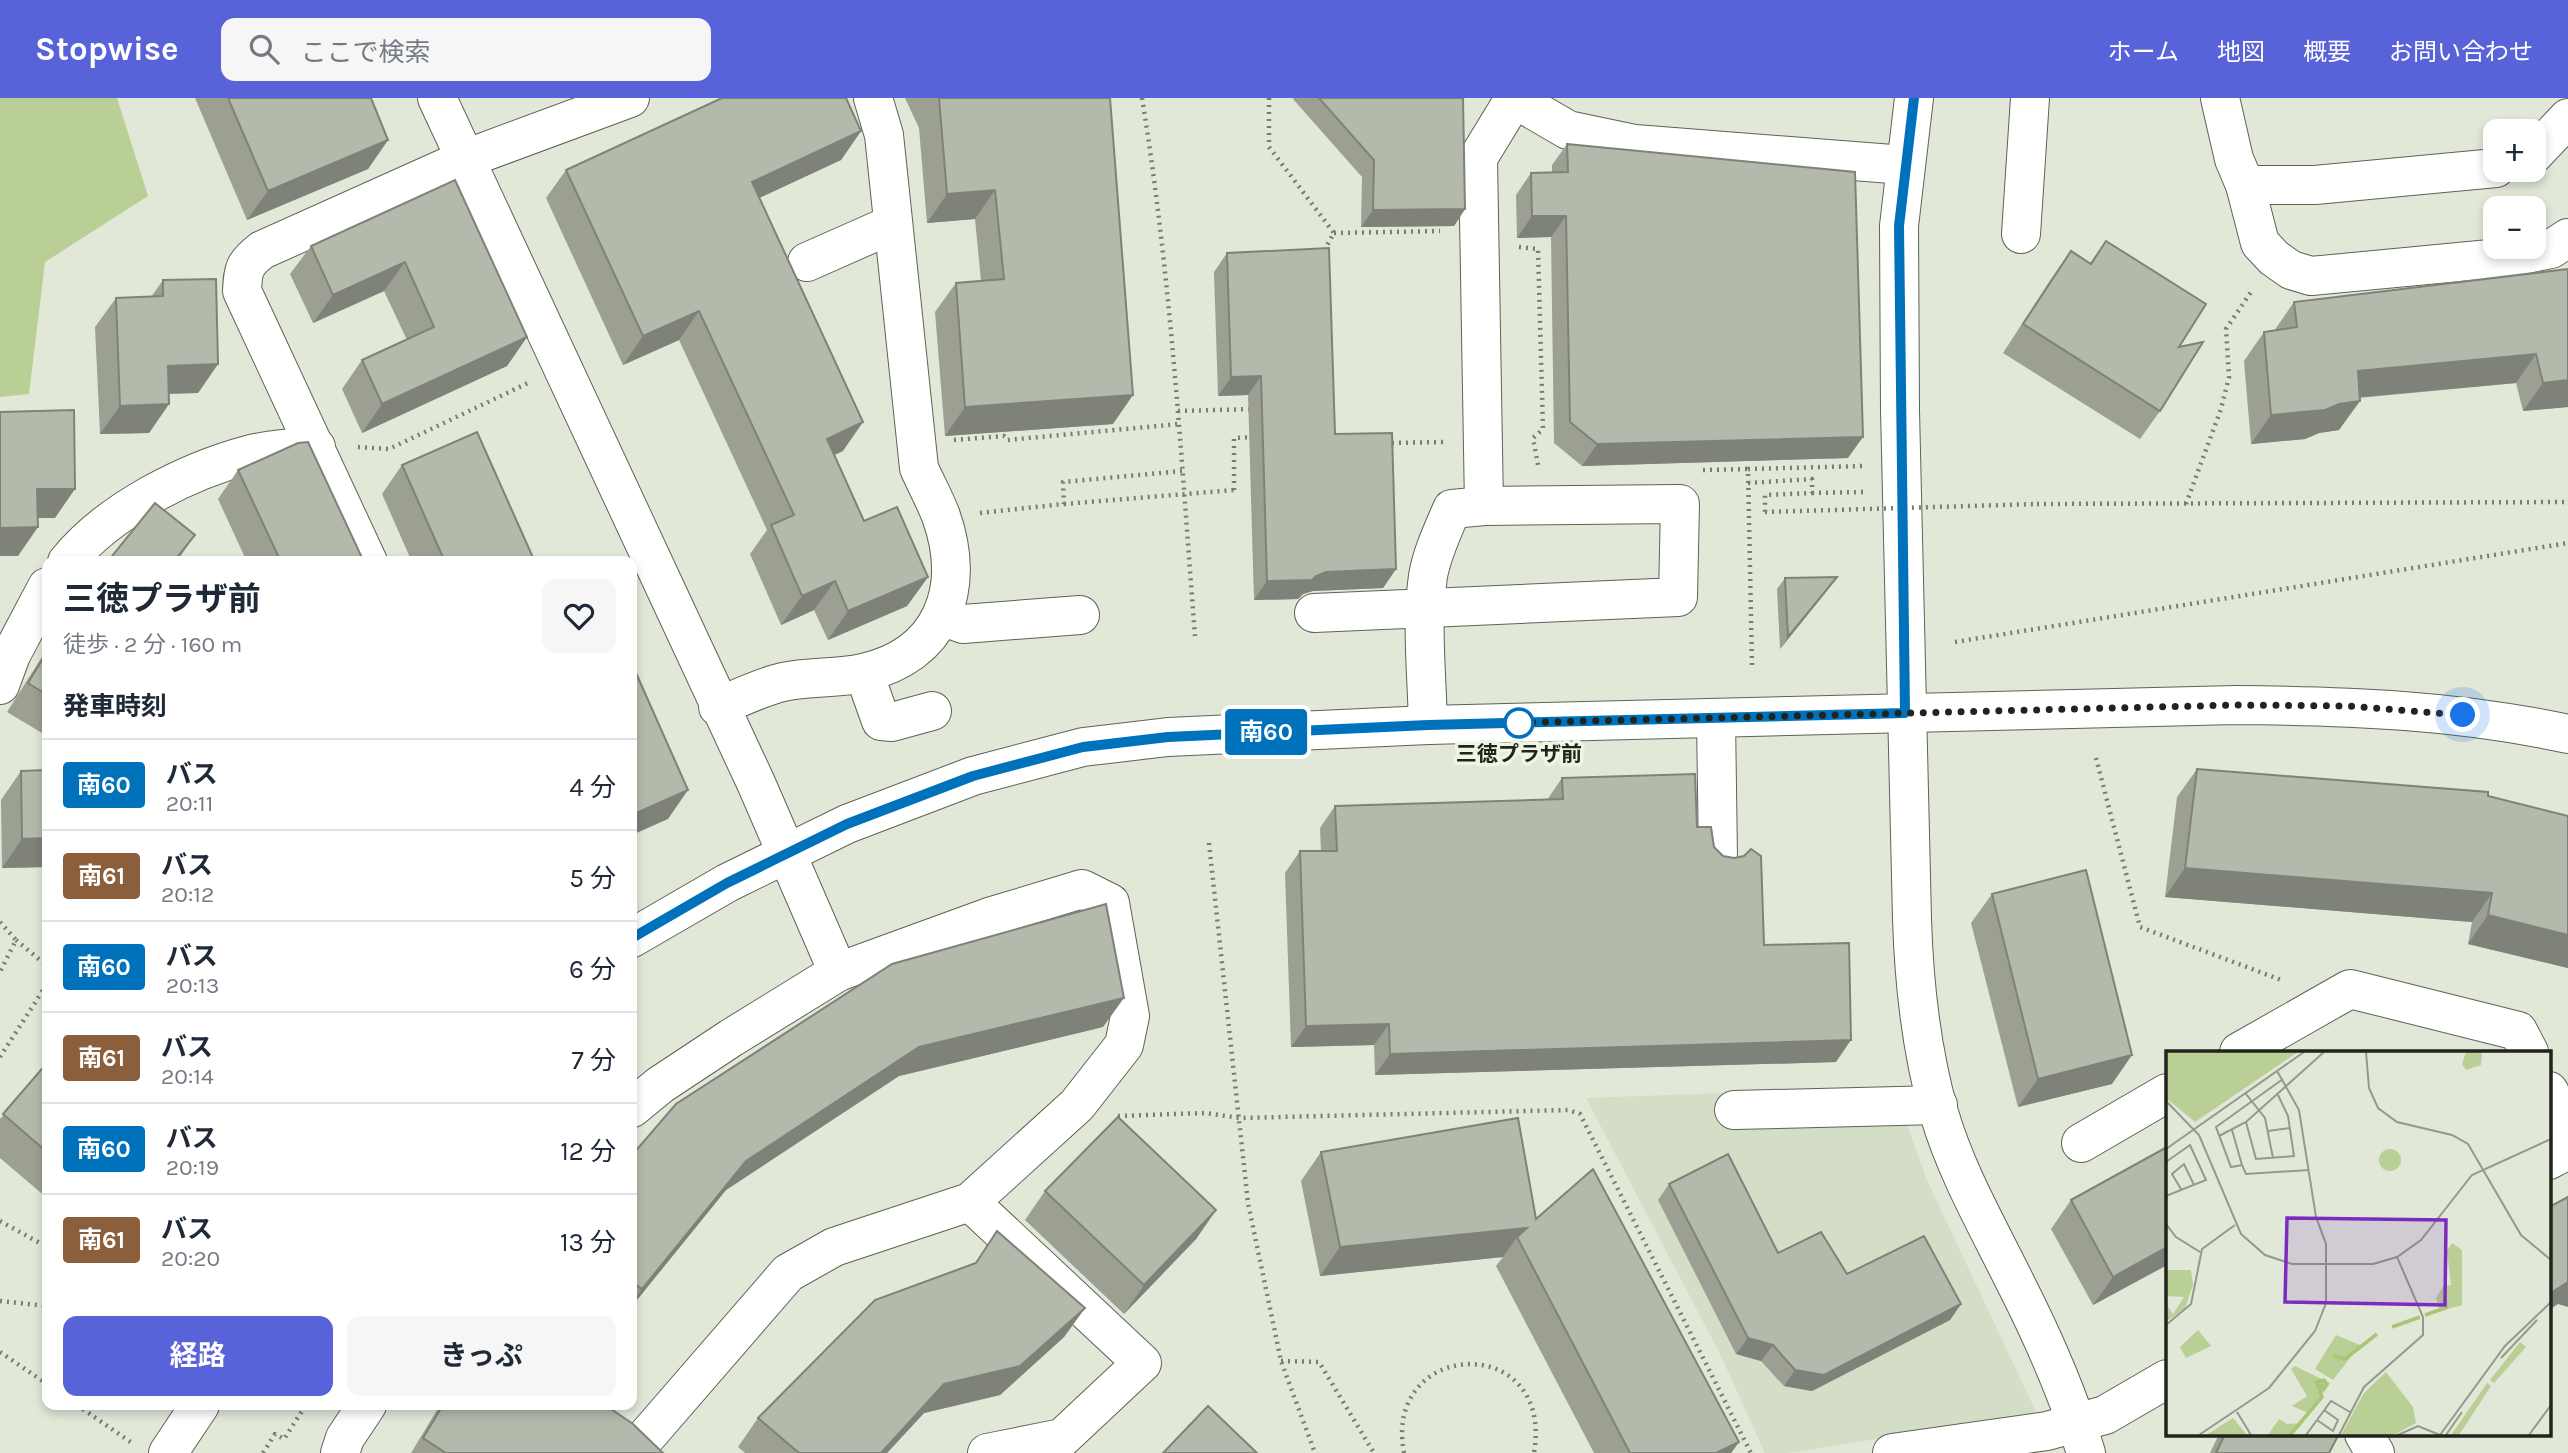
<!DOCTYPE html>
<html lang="ja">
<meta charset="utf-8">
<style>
:root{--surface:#fff;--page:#f6f6f7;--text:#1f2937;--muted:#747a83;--line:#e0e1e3;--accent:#5862d9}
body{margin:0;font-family:Karla,"Noto Sans JP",sans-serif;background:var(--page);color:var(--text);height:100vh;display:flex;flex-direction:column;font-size:26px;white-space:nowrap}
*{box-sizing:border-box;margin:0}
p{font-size:23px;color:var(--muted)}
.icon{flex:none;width:38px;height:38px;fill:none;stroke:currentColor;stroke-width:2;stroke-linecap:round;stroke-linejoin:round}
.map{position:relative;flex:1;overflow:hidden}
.side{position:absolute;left:42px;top:458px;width:595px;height:854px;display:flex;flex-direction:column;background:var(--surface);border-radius:14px;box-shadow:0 4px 10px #0003}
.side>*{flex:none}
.badge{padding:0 14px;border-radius:5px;font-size:24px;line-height:46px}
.tools{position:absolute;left:2483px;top:21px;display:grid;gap:14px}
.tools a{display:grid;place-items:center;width:63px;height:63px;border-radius:14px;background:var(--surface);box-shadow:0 4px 10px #0003;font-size:35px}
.you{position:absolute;width:35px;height:35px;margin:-18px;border:5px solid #fff;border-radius:50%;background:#1a73e8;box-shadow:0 0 0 10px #1a73e833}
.map>.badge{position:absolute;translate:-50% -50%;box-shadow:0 0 0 4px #fff}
h2{padding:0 21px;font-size:26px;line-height:63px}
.round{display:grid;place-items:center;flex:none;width:74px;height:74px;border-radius:14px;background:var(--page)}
.overview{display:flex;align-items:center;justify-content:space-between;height:119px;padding:0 21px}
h1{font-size:33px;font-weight:700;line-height:52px}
.action{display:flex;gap:14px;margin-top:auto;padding:14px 21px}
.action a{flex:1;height:80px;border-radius:14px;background:var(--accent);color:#fff;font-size:28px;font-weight:700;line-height:80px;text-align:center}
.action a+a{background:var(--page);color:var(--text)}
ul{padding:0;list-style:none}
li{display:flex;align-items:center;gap:21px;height:91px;padding:0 21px;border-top:2px solid var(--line)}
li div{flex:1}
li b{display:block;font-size:26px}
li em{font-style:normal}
li .badge{min-width:77px;font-weight:700;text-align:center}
header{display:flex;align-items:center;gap:42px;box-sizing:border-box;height:98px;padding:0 35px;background:var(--accent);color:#fff}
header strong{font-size:33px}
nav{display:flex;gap:38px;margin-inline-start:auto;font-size:24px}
.search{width:490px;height:63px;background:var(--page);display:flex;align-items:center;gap:18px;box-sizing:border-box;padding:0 24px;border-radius:14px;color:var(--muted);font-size:26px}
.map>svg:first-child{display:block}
.built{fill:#d4ddc6}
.green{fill:#b9cf96}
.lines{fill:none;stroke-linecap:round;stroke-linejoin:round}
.minor-casing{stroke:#5d6355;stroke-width:40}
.path{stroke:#787c72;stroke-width:4.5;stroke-dasharray:2 5;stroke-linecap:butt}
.minor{stroke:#fff;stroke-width:38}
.path-bridge{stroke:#787c72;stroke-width:4.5;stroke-dasharray:2 5;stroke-linecap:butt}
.wall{fill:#9ba093}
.shaded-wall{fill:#7e8278}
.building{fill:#b4baab;stroke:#7e8278;stroke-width:2}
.line-casing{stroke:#fff;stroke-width:16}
.line{stroke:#0072bc;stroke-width:10}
.walk{stroke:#21231d;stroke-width:7;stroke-dasharray:0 12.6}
.stop-dot{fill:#fff;stroke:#0072bc;stroke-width:3.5}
.labels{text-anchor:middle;stroke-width:7;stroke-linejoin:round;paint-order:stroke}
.stop-label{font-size:21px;font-weight:bold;fill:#21231d;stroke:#eef5e5}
.inset-river{fill:none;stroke:#a9c676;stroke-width:3.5}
.inset-road{fill:none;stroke:#94998d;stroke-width:2}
.view{fill:#7b2cbf;fill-opacity:0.15;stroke:#7b2cbf;stroke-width:3.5}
.inset-edge{fill:none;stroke:#21231d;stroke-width:3.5}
</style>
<header>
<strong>Stopwise</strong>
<div class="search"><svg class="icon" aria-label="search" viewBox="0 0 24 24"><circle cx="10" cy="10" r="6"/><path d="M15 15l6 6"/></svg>ここで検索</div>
<nav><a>ホーム</a><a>地図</a><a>概要</a><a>お問い合わせ</a></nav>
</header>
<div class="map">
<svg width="2568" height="1355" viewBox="0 0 2568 1355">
<rect width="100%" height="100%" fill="#e1e8d8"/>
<!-- built -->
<path class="built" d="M1894 989 1926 1080 2037 1316 1787 1355H1765L1720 1256 1586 1000Z"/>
<!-- green -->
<path class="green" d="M0 0H117L148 98 45 164 29 296 0 299Z"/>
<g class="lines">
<defs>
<g id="minor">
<path d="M437 0 756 685 838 874"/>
<path d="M1513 0 1568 32 1635 46 1905 67"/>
<path d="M1914 0 1899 128 1900 312 1912 821C1914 887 1921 951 1939 1015 1956 1074 1988 1129 2015 1184 2043 1239 2068 1295 2086 1355"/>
<path d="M2220 0 2234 61 2245 87 2260 145 2274 160 2291 172 2311 178 2511 159 2551 151 2568 140"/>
<path d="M2534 56 2568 20"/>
<path d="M2245 87H2315L2496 70"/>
<path d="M2021 136 2030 0"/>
<path d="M807 164 893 126"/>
<path d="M67 464C109 412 187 373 251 356 272 351 294 350 316 349"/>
<path d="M368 464 242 193C243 171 244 166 262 152L465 61 630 0"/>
<path d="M1314 515 1678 499 1680 406 1484 408"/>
<path d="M942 518 963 526 1080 517"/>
<path d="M864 575 881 623 892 624 932 613"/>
<path d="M0 587 11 557 47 489"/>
<path d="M718 609C739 600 761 589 783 584 809 578 837 581 863 575 942 557 967 491 941 418 935 402 926 386 919 370L884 37 873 0"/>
<path d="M1716 620 1718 760"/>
<path d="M1428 627C1427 578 1421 527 1428 478 1432 455 1443 432 1452 411L1484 408 1478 60 1514 1"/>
<path d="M632 840 727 785 847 726 973 678 1083 649 1168 639 1428 627 2236 607C2348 608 2458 612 2568 636"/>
<path d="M2239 954 2350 891 2518 933 2529 954"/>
<path d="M2549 993 2568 1031"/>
<path d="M632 1010 660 987 731 940 838 874 989 819 1082 791 1110 805 1130 918 1124 947 1077 1007 970 1104 834 1149 788 1175 646 1339"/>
<path d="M1734 1012 1938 1007"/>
<path d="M2081 1045 2167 995"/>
<path d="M2549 1062 2568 1052"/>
<path d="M970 1104 1142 1265 1062 1340 987 1355"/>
<path d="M2364 1336 2375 1355"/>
<path d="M168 1355 200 1307"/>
<path d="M340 1355 345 1340 367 1307"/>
<path d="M1892 1355 2047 1333 2105 1317 2167 1281"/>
</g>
</defs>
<!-- minor casing -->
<use href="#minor" class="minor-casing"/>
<!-- path -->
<g class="path">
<path d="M1142 0C1171 178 1181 359 1195 538"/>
<path d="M1269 0V49L1334 135 1326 149V153"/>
<path d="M1334 135 1440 133"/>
<path d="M1519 149 1538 151 1543 331 1533 340 1538 367"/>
<path d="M1178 313 1253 311"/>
<path d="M954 342 1004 338 1007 342 1179 326"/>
<path d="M1392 345 1443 344"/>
<path d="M358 349 389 351 528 285"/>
<path d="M1703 372 1748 371"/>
<path d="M1748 385 1812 381V395L1765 397V414"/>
<path d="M1234 392V340L1254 339"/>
<path d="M1812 395 1863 394"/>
<path d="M2037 406 2568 404"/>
<path d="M2186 406 2221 311 2229 279 2226 231 2251 194"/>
<path d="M980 415 1064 406 1063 384 1182 373"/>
<path d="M1955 544 2568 445"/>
<path d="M1752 567 1748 371 1863 368"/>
<path d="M2096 660 2140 829 2284 883"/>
<path d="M1209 745 1248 1105 1281 1263 1315 1355"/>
<path d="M0 824 16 842 0 874"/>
<path d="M16 842 47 868"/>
<path d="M0 959 47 886"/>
<path d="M1118 1018 1206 1015 1239 1020 1568 1012 1580 1016 1751 1355"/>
<path d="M0 1123 47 1149"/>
<path d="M0 1203 47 1208"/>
<path d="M0 1254 47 1286"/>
<path d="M1281 1263 1319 1264 1374 1355"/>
<path d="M77 1307 132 1345"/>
<path d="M263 1355 275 1336 284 1341 306 1307"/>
<path d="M1404 1355C1382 1240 1555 1233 1534 1355"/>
</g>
<!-- minor -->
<use href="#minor" class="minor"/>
<!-- path-bridge -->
<g class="path-bridge">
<path d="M1064 406 1234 392"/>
<path d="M1765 414 2037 406"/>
</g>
</g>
<!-- wall -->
<g class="wall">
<path d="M195 0H371L388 42 368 71 247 122Z"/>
<path d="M905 0H1110L1113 326 945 338 935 214 956 185 981 183 975 121 927 125 919 30Z"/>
<path d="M1294 0H1463L1465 111 1454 128 1361 129 1362 79 1293 1Z"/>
<path d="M861 33 841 62 759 100 843 353 834 357 864 423 928 479 907 508 828 542 814 512 781 527 750 456 767 432 679 242 623 267 546 100 566 72Z"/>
<path d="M1567 46 1848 360 1582 368 1554 345 1551 139 1517 140 1516 97 1531 75H1552V67Z"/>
<path d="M455 82 527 239 507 268 362 335 342 291 362 262 407 242 384 193 313 225 290 176 311 148Z"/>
<path d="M2106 143 2179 249 2160 313 2140 341 2003 255 2051 181 2071 153 2090 165Z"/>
<path d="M1227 155 1335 336 1396 471 1383 490 1313 493 1303 496 1298 501 1254 502 1248 297 1218 298 1214 174Z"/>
<path d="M2568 171V309L2523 313 2516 285 2359 300 2339 332 2319 335 2305 341 2251 346 2244 263 2264 234 2274 233 2294 204Z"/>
<path d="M163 182 218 266 198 295 169 296V306L149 335 100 336 95 229 116 200 151 199Z"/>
<path d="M402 367 535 464H412L382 396Z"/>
<path d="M238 372 364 464H247L218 401Z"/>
<path d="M195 437 180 459 185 464H108L112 458Z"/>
<path d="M1785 480 1829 490 1780 551 1777 491Z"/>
<path d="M47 551V638L7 614Z"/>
<path d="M2197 671 2488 698 2568 718V870L2468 846 2472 824 2165 799 2177 699Z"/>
<path d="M47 672V769L2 770 1 702 21 673Z"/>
<path d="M1562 680 1697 729 1714 749 1764 847 1836 964 1375 977 1374 947 1291 949 1285 775 1300 753H1321L1320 730 1335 708 1547 702Z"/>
<path d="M1992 796 2112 986 2018 1009 1971 825Z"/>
<path d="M1103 929 899 978 726 1092 632 1208V1057L676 1006Z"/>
<path d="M47 965V1100L0 1060V1021Z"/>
<path d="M2167 1049V1167L2093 1207 2051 1131 2071 1102Z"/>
<path d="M1321 1054 1536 1121 1739 1344 1731 1355H1594L1496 1168 1503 1159 1320 1178 1301 1083Z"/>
<path d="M1669 1086 1778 1155 1847 1176 1961 1206 1950 1222 1812 1293 1784 1288 1761 1263 1736 1256 1658 1102Z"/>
<path d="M1045 1093 1216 1112 1196 1141 1124 1216 1025 1122Z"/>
<path d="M1085 1210 1064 1239 1000 1297 924 1315 887 1355H745L738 1349 758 1320Z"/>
<path d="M440 1307H605L663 1355H411Z"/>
<path d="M2219 1336H2339L2329 1355H2210Z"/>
</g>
<!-- shaded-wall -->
<g class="shaded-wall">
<path d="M861 33 841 62 731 113 752 84Z"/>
<path d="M388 42 368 71 247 122 268 93Z"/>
<path d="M995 92 975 121 927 125 947 96Z"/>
<path d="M1465 111 1454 128 1361 129 1373 112Z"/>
<path d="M1532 118H1566L1551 139 1517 140Z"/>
<path d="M405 164 384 193 313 225 333 197Z"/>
<path d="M699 213 679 242 623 267 643 238Z"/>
<path d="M527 239 507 268 362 335 382 306Z"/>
<path d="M2536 256 2516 285 2338 301 2358 273Z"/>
<path d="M218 266 198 295 148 296 168 268Z"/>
<path d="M1261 278 1248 297 1218 298 1231 279Z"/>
<path d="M2568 282V309L2523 313 2543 285Z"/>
<path d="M1133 297 1113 326 945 338 965 309Z"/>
<path d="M2360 303 2339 332 2319 335 2305 341 2251 346 2271 317Z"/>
<path d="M169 306 149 335 100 336 120 308Z"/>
<path d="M863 324 843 353 807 369 827 341Z"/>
<path d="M1863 339 1848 360 1582 368 1597 346Z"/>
<path d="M37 391H75L55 420H17Z"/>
<path d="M38 429 18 458H0V430Z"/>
<path d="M1396 471 1383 490 1313 493 1303 496 1298 501 1254 502 1267 483 1316 478 1326 474Z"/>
<path d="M928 479 907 508 828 542 848 513Z"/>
<path d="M1837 479 1829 490 1780 551 1788 539Z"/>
<path d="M835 483 814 512 781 527 802 498Z"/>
<path d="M688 692 668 721 632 737V717Z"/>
<path d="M47 740V769L2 770 22 741Z"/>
<path d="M2185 770 2492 795 2472 824 2165 799Z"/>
<path d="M2488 817 2568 837V870L2468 846Z"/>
<path d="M1124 900 1103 929 899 978 726 1092 632 1208V1206L642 1191 746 1063 919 949Z"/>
<path d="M1389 926 1374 947 1291 949 1306 928Z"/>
<path d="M1851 942 1836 964 1375 977 1390 956Z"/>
<path d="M2132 957 2112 986 2018 1009 2038 981Z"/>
<path d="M1216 1112 1196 1141 1124 1216 1144 1187Z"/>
<path d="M1527 1130 1517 1139 1503 1159 1320 1178 1340 1149Z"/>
<path d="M2167 1149V1167L2093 1207 2113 1179Z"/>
<path d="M2568 1184V1209L2558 1206 2549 1212V1196Z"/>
<path d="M1961 1206 1950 1222 1812 1293 1784 1288 1795 1272Z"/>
<path d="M1085 1210 1064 1239 1000 1297 924 1315 887 1355H881L944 1286Z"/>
<path d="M1748 1240 1773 1247 1761 1263 1736 1256Z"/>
<path d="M1739 1344 1731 1355H1716Z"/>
</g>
<!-- building -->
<g class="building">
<path d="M228 0H371L388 42 268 93Z"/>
<path d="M722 0H846L861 33 752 84 863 324 827 341 864 423 897 409 928 479 848 513 835 483 802 498 771 427 794 417 699 213 643 238 566 72Z"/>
<path d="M939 0H1110L1133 297 965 309 956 185 1004 181 995 92 947 96Z"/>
<path d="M1319 0H1463L1465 111 1373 112 1374 62Z"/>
<path d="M1567 46 1855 74 1863 339 1597 346 1570 324 1566 118H1532L1531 75 1568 74Z"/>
<path d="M455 82 527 239 382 306 362 262 434 229 405 164 333 197 311 148Z"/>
<path d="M2106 143 2206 206 2179 249 2203 244 2160 313 2023 226 2071 153 2091 166Z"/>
<path d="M1329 150 1335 336 1392 335 1396 471 1326 474 1316 478 1312 482 1267 483 1261 278 1231 279 1227 155Z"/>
<path d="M2568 171V282L2543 285 2536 256 2358 273 2360 303 2339 306 2325 312 2271 317 2264 234 2297 229 2294 204Z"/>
<path d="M216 181 218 266 168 268 169 306 120 308 116 200 163 198V182Z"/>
<path d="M74 312 75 391H37L38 429 0 430V314Z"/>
<path d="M477 334 535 464H445L402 367Z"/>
<path d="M308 344 364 464H281L238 372 298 345Z"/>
<path d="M155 405 195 437 178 458 185 464H119L112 458Z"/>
<path d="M1837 479 1788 539 1785 480Z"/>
<path d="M47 554V597L28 585Z"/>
<path d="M632 566 688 692 632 717Z"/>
<path d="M2197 671 2488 694V698L2568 718V837L2488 817 2492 795 2185 770Z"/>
<path d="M47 672V740L22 741 21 673Z"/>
<path d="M1695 676 1697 729H1711L1714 749 1723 758 1734 760 1744 758 1751 751 1761 758 1764 847 1849 845 1851 942 1390 956 1389 926 1306 928 1300 753H1337L1335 708 1563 701 1562 680Z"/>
<path d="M2086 772 2132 957 2038 981 1992 796Z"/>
<path d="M1106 806 1124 900 919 949 746 1063 642 1191 632 1184V1057L676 1006 892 866Z"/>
<path d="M47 965V1054L3 1016Z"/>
<path d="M1118 1019 1216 1112 1144 1187 1045 1093Z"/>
<path d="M1518 1020 1536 1121 1593 1071 1739 1344 1716 1355H1630L1517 1139 1527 1130 1340 1149 1321 1054Z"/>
<path d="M2167 1049V1149L2113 1179 2071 1102Z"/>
<path d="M1728 1056 1778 1155 1821 1134 1847 1176 1924 1138 1961 1206 1824 1277 1795 1272 1773 1247 1748 1240 1669 1086Z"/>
<path d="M2568 1099V1184L2549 1196V1109Z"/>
<path d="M997 1133 1085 1210 1020 1268 944 1286 881 1355H799L758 1320 875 1202 976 1165Z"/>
<path d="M443 1307H605L633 1326 663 1355H446L423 1340Z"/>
<path d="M1208 1308 1257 1355H1163Z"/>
<path d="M2225 1336H2339L2329 1355H2216Z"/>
</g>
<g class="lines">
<defs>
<path id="line" d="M632 840 727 785 847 726 973 678 1083 649 1168 639 1428 627 1905 615 1899 128 1914 0"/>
</defs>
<!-- line casing -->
<use href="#line" class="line-casing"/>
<!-- line -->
<use href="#line" class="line"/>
<!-- walk -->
<path class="walk" d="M1519 625H1507L2236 607 2348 608 2463 617"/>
</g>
<!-- markers -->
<circle class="stop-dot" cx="1519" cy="625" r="14"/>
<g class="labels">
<!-- stop labels -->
<g class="stop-label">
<text x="1519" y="663">三徳プラザ前</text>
</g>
</g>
<!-- overview -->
<g transform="translate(2166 953)">
<rect width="385" height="385" fill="#e1e8d8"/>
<path d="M0 1H132L29 71 0 47ZM300 1H316L315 14 300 19 296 13ZM213 109a11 11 0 1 1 22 0a11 11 0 1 1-22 0ZM286 192 296 199V254L274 260 270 247 277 235 285 234 281 200ZM0 219H25L27 234 19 257 0 271V253L7 263 24 237 18 246 0 245ZM32 279 45 295 20 307 14 296ZM170 284 194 294 167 329 149 318ZM354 291 360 296 328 332 324 329ZM129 315 164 332 142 362 126 355 141 345 125 318ZM220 321 247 356 250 372 228 384H175L198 342ZM321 332 325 335 293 384H285ZM67 367 81 384H40L45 381ZM113 368 121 373 137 372 126 384H102Z" fill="#b9cf96"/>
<path class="inset-river" d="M259 264 282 256M226 276 254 266M167 305 179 308 211 283M124 384 156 346 151 331 158 329 161 333 158 338 153 335 157 334"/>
<path class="inset-road" d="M200 1 203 37 212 57 231 71 286 84 302 93 355 184 385 209M117 28 50 76 65 116 76 114 80 123 143 119M80 43 99 67 107 107M0 50 33 84 75 183 99 204 126 213H207L231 206 255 189 306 124 385 88M80 71 90 108 128 105 122 65 112 44M66 79 76 114M102 80 123 77M53 85 80 71 158 1M0 98 138 1M0 111 24 94 40 129 0 145M15 138 6 123 18 113 28 134M0 173 10 186 34 201M0 274 25 253 36 198 69 174M335 307 371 269M71 361 85 384M151 369 167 380 172 369 158 359M33 384 103 337 149 280 160 252V193L150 166 133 59 111 20M140 384 165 350 184 361M173 384 198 336 257 284V266L231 206M232 384 252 375 274 384M274 384 339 295 385 251M280 384 296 361M363 384 385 354"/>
<path class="view" d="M121 167 280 169 279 254 119 251Z"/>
<rect width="385" height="385" class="inset-edge"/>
</g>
</svg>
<div class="tools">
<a>+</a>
<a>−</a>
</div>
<div class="you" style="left:2463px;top:617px"></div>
<b class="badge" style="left:1266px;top:634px;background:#0072bc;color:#fff">南60</b>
<section class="side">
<div class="overview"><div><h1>三徳プラザ前</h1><p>徒歩 · 2 分 · 160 m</p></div><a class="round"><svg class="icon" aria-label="heart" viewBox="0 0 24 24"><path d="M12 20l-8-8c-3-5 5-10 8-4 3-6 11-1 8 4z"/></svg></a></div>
<h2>発車時刻</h2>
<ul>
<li><span class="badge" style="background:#0072bc;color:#fff">南60</span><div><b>バス</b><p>20:11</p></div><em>4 分</em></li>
<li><span class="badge" style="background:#8b5e3c;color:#fff">南61</span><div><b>バス</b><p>20:12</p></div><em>5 分</em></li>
<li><span class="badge" style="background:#0072bc;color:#fff">南60</span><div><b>バス</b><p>20:13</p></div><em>6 分</em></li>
<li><span class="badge" style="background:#8b5e3c;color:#fff">南61</span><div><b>バス</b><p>20:14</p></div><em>7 分</em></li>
<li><span class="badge" style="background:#0072bc;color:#fff">南60</span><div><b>バス</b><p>20:19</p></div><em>12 分</em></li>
<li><span class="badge" style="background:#8b5e3c;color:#fff">南61</span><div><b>バス</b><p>20:20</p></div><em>13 分</em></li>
</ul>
<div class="action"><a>経路</a><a>きっぷ</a></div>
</section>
</div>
